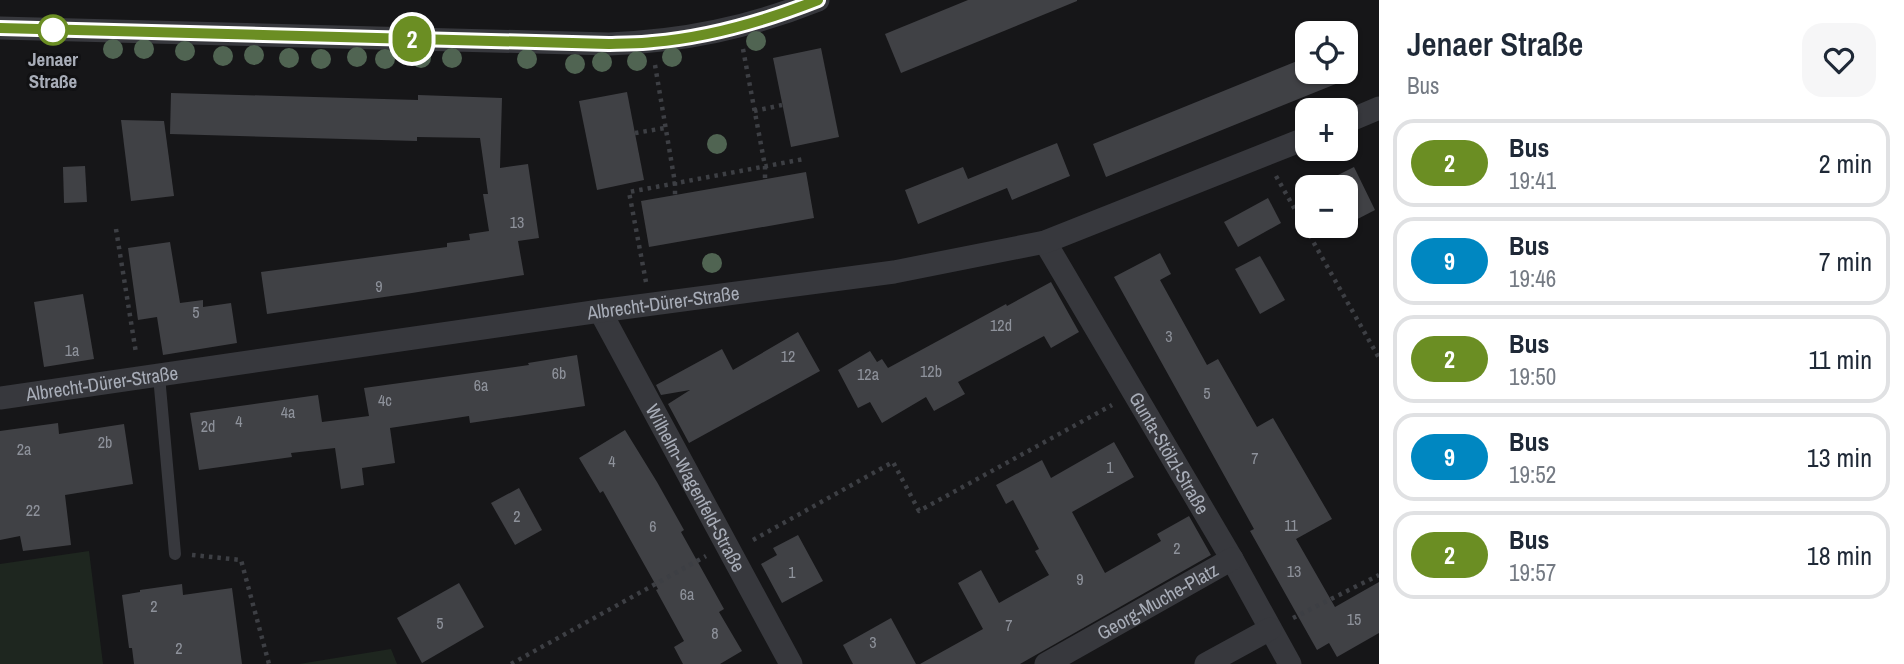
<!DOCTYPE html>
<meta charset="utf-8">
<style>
:root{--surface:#fff;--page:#f6f6f7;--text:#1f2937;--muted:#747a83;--line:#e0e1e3}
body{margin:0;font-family:"Archivo Narrow",sans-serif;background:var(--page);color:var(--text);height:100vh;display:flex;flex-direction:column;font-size:26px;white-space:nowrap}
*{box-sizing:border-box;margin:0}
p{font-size:23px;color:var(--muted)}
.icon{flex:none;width:38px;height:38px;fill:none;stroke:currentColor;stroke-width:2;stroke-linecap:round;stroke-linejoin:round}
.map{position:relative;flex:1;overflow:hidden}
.sheet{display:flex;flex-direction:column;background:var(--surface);width:525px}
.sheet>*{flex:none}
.badge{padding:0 14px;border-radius:23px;font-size:24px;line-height:46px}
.controls{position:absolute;left:1295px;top:21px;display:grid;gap:14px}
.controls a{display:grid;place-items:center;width:63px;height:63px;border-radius:14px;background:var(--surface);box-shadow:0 2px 5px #0004;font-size:35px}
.map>.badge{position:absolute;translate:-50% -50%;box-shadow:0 0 0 4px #fff}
.round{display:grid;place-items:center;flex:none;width:74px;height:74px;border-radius:21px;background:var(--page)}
.head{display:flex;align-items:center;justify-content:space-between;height:119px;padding:0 28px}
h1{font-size:33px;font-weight:600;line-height:52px}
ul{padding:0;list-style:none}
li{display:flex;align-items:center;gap:21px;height:88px;margin:0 14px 10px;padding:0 14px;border:4px solid var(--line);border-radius:21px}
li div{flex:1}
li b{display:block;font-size:26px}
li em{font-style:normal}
li .badge{min-width:77px;font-weight:700;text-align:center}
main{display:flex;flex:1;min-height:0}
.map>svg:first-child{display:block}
.green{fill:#1e261f}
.building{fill:#404145}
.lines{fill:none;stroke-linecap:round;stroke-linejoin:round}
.path{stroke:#3d3f44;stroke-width:4.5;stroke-dasharray:3.5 5;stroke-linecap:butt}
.lane{stroke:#37383d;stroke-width:12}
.street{stroke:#37383d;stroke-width:23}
.tree{fill:#506452}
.line-casing{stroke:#fff;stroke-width:16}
.line{stroke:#6b8e23;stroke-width:10}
.stop-dot{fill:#fff;stroke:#6b8e23;stroke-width:3.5}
.labels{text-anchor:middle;stroke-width:6;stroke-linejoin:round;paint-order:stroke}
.number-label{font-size:16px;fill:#8e929b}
.stop-label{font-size:19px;font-weight:bold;fill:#a8adb8;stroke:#111113}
.street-label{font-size:19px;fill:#a8adb8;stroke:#111113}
</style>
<main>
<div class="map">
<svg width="1379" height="664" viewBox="0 0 1379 664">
<rect width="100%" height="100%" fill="#161618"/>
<!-- green -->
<g class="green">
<path d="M89 551 103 664H0V564Z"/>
<path d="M391 649 397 664H299Z"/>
</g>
<!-- building -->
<g class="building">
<path d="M968 0H1077V1L901 73 885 34Z"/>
<path d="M1346 44 1358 75 1106 177 1093 144 1307 57V72H1346Z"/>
<path d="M821 48 839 137 791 147 773 58Z"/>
<path d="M627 92 644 180 597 190 579 101Z"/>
<path d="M171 93 418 100V95L502 98 500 168 528 164 539 238 518 241 524 275 412 293 267 314 261 272 447 247V243L470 240 469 234 489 231 483 194H488L480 138 417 137V141L170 134Z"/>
<path d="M121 120 164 121 174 196 131 201Z"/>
<path d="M1057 143 1070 176 1012 200 1007 188 918 224 905 190 963 167 968 179Z"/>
<path d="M85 166 87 202 64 203 63 167Z"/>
<path d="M1354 167 1375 210 1346 225V187H1314Z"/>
<path d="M806 172 814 218 649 247 641 201Z"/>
<path d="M1268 198 1281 223 1238 247 1224 222Z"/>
<path d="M170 242 180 303 203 300V307L231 303 237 343 163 355 157 317 138 320 128 248Z"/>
<path d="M1160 253 1171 274 1160 280 1207 365 1218 359 1257 427 1273 418 1332 519 1296 539 1335 607 1379 582V633L1337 657 1329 643 1317 650 1250 531 1254 529 1114 277Z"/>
<path d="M1260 256 1285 300 1260 314 1235 269Z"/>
<path d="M1051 282 1079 332 1051 348 1044 336 958 382 965 394 934 411 926 397 882 423 870 402 858 408 838 370 870 351 877 362 882 359 888 368 1006 304 1007 306Z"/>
<path d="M83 294 94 359 44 367 34 302Z"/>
<path d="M798 332 820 371 689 443 668 404 690 390 661 395 656 385 722 349 733 370Z"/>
<path d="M577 355 585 406 470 423 469 416 390 428 395 463 362 468 364 485 341 489 335 448 291 453 292 457 199 470 190 413 318 395 322 422 369 416 364 388 529 365 528 363Z"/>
<path d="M58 423 59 434 124 424 133 484 65 495 71 545 23 551 20 536 0 540V431Z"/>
<path d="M625 430 657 482 684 530 681 532 724 609 719 612 742 651 720 664H683L674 647 684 641 656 590 658 589 603 491 600 493 579 458Z"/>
<path d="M1114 442 1134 477 1072 512 1105 573 1161 541 1157 534 1189 516 1211 555 1020 664H920L983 629 958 583 981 570 999 603 1049 575 1035 551 1039 549 1013 500 1006 504 996 485 1042 460 1051 478Z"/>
<path d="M519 488 542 530 515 545 491 503Z"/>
<path d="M798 535 823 581 782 603 761 564 777 555 773 548Z"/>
<path d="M459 583 484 627 422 663 397 618Z"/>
<path d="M182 584 183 595 232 588 242 664H134L132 648H129L122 595 140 592V590Z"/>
<path d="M891 618 916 664H853L843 645Z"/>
</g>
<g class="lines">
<!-- path -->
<g class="path">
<path d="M743 49 765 166V179"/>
<path d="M655 65 675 183V195"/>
<path d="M754 111 782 105"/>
<path d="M635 133 665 128"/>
<path d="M1276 176 1379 358"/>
<path d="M116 229 136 353"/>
<path d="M646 282 629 192 804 159"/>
<path d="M753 540 893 462 919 511 1112 405"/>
<path d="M192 555 241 560 269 664"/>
<path d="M1293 618 1379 575"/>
<path d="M511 664 706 556"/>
</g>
<!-- lane -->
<path class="lane" d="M159 376 175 554"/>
<!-- street -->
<g class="street">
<path d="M0 28 609 44C684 41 748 28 818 0"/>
<path d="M1346 122 1379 108"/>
<path id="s1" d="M1045 242 1232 559 1290 664"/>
<path id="s2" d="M600 311 791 664"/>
<path id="s3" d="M0 398 600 311 894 272 1045 242 1307 138"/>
<path id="s4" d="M1046 664 1232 559"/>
<path d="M1206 664 1270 629"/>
</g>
</g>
<!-- trees -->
<g class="tree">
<circle cx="756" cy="41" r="10"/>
<circle cx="113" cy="49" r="10"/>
<circle cx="144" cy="49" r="10"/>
<circle cx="185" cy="51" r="10"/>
<circle cx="254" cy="55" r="10"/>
<circle cx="223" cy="56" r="10"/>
<circle cx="357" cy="57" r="10"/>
<circle cx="672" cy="57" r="10"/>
<circle cx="289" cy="58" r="10"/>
<circle cx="421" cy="58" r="10"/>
<circle cx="452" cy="58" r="10"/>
<circle cx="321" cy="59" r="10"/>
<circle cx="385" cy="59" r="10"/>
<circle cx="527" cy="59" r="10"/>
<circle cx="637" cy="61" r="10"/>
<circle cx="602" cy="62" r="10"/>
<circle cx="575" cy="64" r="10"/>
<circle cx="717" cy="144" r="10"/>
<circle cx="712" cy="263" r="10"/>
</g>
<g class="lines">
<defs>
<path id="line" d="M0 28 609 44C624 43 639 44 653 42 710 37 765 21 818 0"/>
</defs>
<!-- line casing -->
<use href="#line" class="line-casing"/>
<!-- line -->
<use href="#line" class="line"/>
</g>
<!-- markers -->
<circle class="stop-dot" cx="53" cy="30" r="14"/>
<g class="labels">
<!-- number labels -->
<g class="number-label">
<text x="517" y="228">13</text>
<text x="379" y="292">9</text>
<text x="196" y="318">5</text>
<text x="1001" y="331">12d</text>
<text x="1169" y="342">3</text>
<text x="72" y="356">1a</text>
<text x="788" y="362">12</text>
<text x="931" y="377">12b</text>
<text x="559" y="379">6b</text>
<text x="868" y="380">12a</text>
<text x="481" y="391">6a</text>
<text x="1207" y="399">5</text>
<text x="385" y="406">4c</text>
<text x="288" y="418">4a</text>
<text x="239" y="427">4</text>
<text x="208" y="432">2d</text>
<text x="105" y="448">2b</text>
<text x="24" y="455">2a</text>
<text x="1255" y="464">7</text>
<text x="612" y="467">4</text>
<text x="1110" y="473">1</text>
<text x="33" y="516">22</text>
<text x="517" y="522">2</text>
<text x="1291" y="531">11</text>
<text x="653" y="532">6</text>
<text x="1177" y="554">2</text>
<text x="1294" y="577">13</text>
<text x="792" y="578">1</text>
<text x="1080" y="585">9</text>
<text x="687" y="600">6a</text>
<text x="154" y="612">2</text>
<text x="1354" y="625">15</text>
<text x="440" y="629">5</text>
<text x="1009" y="631">7</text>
<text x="715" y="639">8</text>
<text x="873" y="648">3</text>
<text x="179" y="654">2</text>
</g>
<!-- stop labels -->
<g class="stop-label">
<text x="53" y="66">Jenaer<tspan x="53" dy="22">Straße</tspan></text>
</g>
<!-- street labels -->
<g class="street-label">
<text dy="7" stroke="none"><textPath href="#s3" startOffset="670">Albrecht-Dürer-Straße</textPath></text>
<text dy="7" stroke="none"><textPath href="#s3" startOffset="103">Albrecht-Dürer-Straße</textPath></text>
<text dy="7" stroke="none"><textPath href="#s1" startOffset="245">Gunta-Stölzl-Straße</textPath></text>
<text dy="7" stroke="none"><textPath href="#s2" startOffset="201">Wilhelm-Wagenfeld-Straße</textPath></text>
<text dy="7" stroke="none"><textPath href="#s4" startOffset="128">Georg-Muche-Platz</textPath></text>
</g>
</g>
</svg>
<div class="controls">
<a><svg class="icon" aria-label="locate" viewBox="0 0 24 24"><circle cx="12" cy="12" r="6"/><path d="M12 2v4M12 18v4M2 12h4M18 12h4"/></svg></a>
<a>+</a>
<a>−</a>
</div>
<b class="badge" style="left:412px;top:39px;background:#6b8e23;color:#fff">2</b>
</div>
<section class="sheet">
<div class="head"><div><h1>Jenaer Straße</h1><p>Bus</p></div><a class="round"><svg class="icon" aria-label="heart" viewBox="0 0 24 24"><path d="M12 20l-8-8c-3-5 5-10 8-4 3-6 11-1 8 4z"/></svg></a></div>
<ul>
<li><span class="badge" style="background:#6b8e23;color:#fff">2</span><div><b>Bus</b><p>19:41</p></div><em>2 min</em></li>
<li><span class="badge" style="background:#0087c1;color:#fff">9</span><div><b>Bus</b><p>19:46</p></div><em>7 min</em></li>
<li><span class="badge" style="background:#6b8e23;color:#fff">2</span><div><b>Bus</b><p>19:50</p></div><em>11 min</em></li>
<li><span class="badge" style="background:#0087c1;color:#fff">9</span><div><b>Bus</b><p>19:52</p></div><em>13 min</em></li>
<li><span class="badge" style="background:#6b8e23;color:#fff">2</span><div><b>Bus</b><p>19:57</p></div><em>18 min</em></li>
</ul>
</section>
</main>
